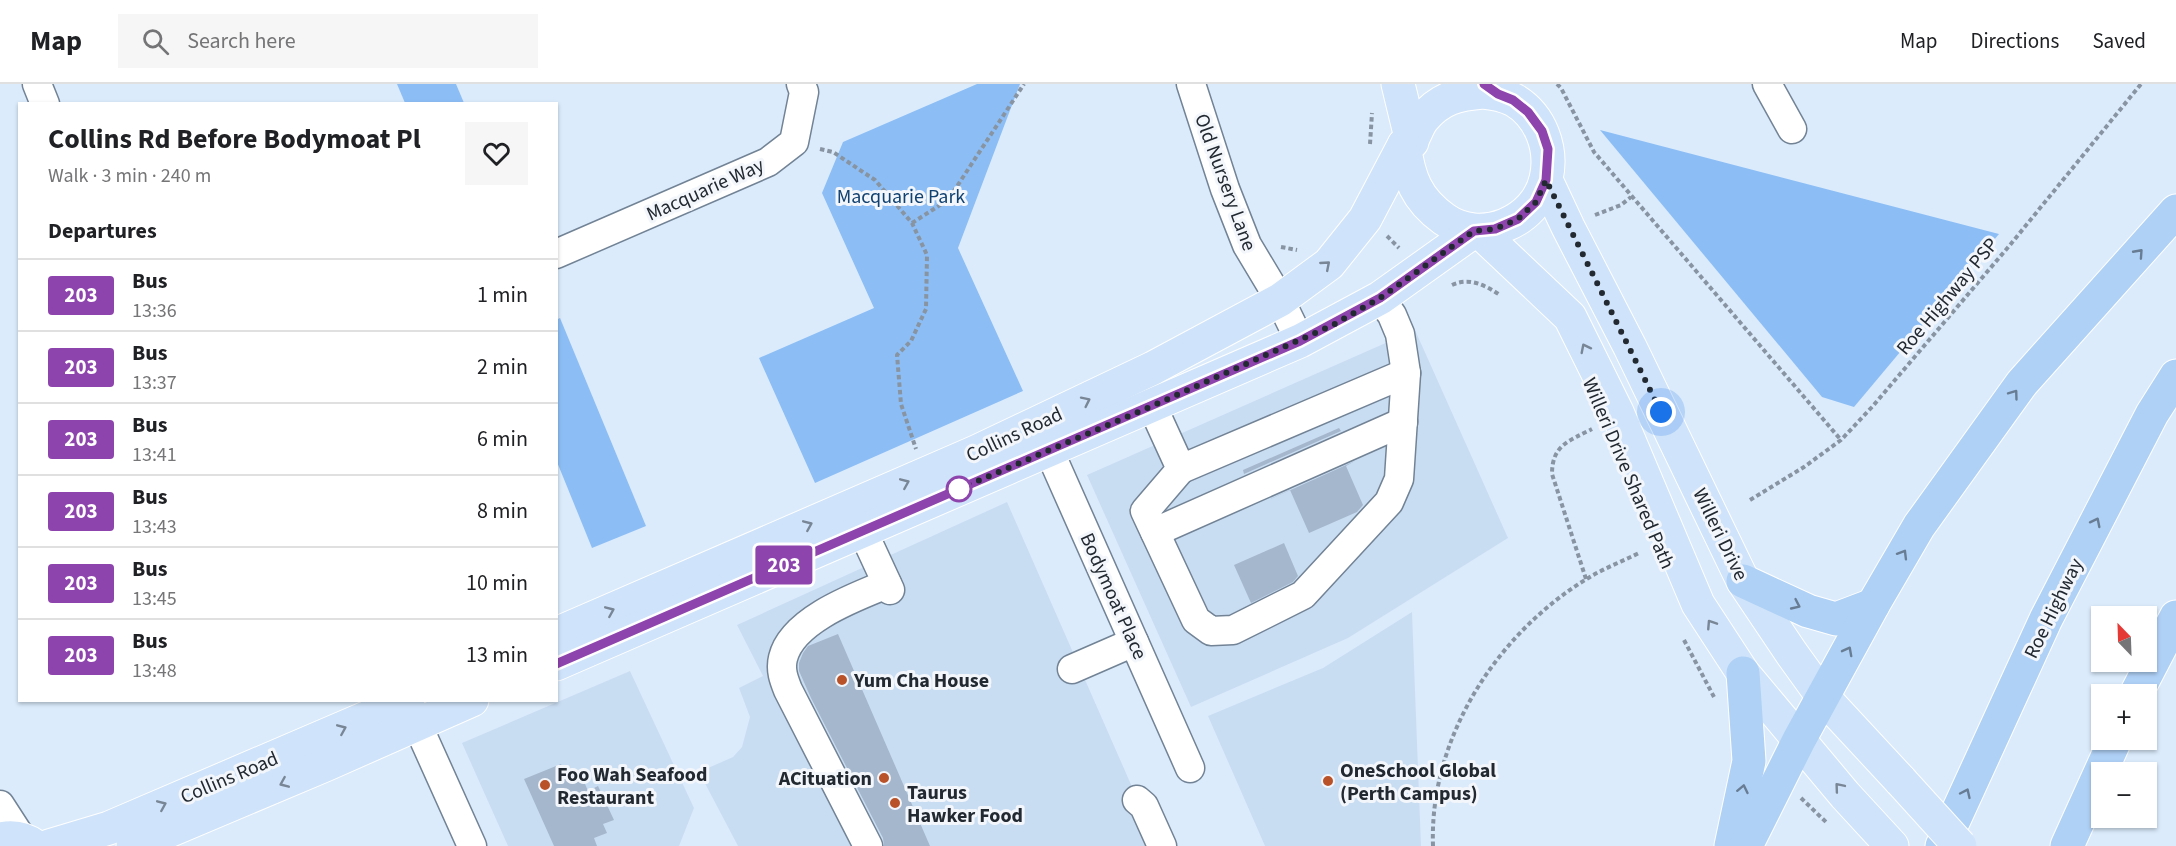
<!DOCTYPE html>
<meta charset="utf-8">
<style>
:root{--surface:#fff;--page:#f6f6f6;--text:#202124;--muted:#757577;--line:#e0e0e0}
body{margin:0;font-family:"Source Sans 3",sans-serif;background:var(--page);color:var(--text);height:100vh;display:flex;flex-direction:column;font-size:22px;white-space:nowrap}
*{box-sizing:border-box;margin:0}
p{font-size:20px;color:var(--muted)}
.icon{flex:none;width:33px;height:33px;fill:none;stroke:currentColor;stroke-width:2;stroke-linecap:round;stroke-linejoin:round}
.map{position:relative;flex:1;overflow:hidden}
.panel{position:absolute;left:18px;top:18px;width:540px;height:600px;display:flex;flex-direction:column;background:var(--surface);border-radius:0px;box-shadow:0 2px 4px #0004}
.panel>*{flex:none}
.badge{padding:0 12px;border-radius:4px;font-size:21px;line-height:39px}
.needle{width:39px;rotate:337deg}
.fabs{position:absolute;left:2091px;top:522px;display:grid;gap:12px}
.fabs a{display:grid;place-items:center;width:66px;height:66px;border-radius:0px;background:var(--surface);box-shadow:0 2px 4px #0004;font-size:30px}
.you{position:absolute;width:30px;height:30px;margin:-15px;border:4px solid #fff;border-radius:50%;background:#1a73e8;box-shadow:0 0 0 9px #1a73e833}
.map>.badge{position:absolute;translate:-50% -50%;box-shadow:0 0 0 3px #fff}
h2{padding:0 30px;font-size:22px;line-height:54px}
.round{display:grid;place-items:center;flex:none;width:63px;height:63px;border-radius:0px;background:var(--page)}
.overview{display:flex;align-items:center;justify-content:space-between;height:102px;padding:0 30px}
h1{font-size:28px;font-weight:700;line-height:45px}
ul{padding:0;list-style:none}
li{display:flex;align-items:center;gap:18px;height:72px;padding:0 30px;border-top:2px solid var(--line)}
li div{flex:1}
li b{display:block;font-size:22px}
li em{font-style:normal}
li .badge{min-width:66px;font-weight:700;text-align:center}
header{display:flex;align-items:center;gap:36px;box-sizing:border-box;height:84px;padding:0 30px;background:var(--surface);border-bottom:2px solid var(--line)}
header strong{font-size:28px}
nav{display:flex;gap:33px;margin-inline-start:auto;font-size:21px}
.search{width:420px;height:54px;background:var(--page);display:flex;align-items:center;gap:15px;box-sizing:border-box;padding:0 21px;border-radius:0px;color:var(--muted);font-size:22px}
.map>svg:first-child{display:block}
.built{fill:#c9ddf2}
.green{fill:#8cbef5}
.building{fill:#a5b7cc}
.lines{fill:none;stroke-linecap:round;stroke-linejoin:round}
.minor-casing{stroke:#728396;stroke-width:31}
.major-casing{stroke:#fff;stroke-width:35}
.highway-casing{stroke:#fff;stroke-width:35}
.path{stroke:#8894a1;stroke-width:4;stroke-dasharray:4.5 3;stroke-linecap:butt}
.minor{stroke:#fff;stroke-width:28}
.major{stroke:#cfe3fa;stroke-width:33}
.highway{stroke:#afd1f6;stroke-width:33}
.major-bridge-casing{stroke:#fff;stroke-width:35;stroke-linecap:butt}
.major-bridge{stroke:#cfe3fa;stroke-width:33}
.oneway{stroke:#687d94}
.oneway2{stroke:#788696}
.line-casing{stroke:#fff;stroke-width:14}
.line{stroke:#8e44ad;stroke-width:9}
.walk{stroke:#222931;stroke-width:6;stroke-dasharray:0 10.8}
.stop-dot{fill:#fff;stroke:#8e44ad;stroke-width:3}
.poi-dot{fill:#b95228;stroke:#f3f6fb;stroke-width:2}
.labels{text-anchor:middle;stroke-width:6;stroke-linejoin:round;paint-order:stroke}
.street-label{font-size:20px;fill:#222931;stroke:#f3f6fb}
.park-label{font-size:20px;fill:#104170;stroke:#f3f6fb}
.poi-label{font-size:20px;font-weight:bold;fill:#222931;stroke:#f3f6fb;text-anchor:start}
</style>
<header>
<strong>Map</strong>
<div class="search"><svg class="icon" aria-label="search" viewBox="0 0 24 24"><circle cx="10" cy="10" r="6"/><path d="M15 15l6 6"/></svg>Search here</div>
<nav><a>Map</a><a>Directions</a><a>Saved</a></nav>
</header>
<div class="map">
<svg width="2176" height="762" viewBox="0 0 2176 762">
<rect width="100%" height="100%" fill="#dbebfc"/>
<!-- built -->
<g class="built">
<path d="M1415 246 1508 454 1348 554 1191 623 1087 391Z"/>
<path d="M1007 418 1158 762H738L699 688 733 673 742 663 750 633 739 604 763 592 737 541Z"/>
<path d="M1412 528 1421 762H1265L1208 632 1323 584Z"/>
<path d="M630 587 694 724 679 762H508L462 659Z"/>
</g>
<!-- green -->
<g class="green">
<path d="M397 0H456L464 19H405Z"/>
<path d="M977 0H1020L958 164 1023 307 815 399 759 274 874 224 822 109 843 58Z"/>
<path d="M1600 46 1999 150 1854 323 1822 313Z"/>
<path d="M560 234 646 442 592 464 557 378 556 236Z"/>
</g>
<!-- building -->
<g class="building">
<path d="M1339 344 1341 347 1244 390 1243 386Z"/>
<path d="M1355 377 1346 382 1363 421 1357 428 1309 449 1290 406 1257 421Z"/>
<path d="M1284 459 1298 492 1293 498 1251 519 1234 481Z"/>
<path d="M838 550 930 762H884L883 754 811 614 799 587V579L803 569 808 562Z"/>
<path d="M561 680 567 693 580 688 588 707 598 702 614 736 603 740 607 749 594 754 597 762H554L524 695Z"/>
</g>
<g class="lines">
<defs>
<g id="minor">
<path d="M37 0 45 20"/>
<path d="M1191 0 1225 105 1247 161 1280 216 1300 257"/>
<path d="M1767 0 1792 45"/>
<path d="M556 170 768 78 794 58 804 8 801 0"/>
<path d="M1143 302 1181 385 1145 427 1196 536 1211 547 1233 546 1303 511 1389 418 1399 395 1406 289 1400 250 1392 231 1380 214"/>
<path d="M1040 346 1190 684"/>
<path d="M1181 385 1406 289"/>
<path d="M853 426 890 506"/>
<path d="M1155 448 1403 338"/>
<path d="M1072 585 1134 558"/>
<path d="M409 622 472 762"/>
<path d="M1137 716 1144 722 1162 762"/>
<path d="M0 721 22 755"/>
<path d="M868 762 788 606C784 596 780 586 783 574 792 536 855 513 887 500"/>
</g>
<g id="major">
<path d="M1398 0 1412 58"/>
<path d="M1483 8C1493 9 1504 11 1514 16 1541 32 1553 65 1546 95 1536 139 1480 161 1444 135 1416 115 1409 94 1404 61 1416 56 1415 45 1423 35 1440 14 1458 10 1483 8Z"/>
<path d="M1546 96 1568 143 1630 263 1743 497 1792 570 1823 613 1901 697"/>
<path d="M1479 147 1570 233 1617 328 1698 520 1743 589 1845 711 1892 762"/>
<path d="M556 550 976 368 1153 284 1280 216 1329 180 1365 135 1404 61"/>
<path d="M556 580 1300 257 1380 214 1474 147"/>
<path d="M0 755C13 752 24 754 35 762"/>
<path d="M49 762 109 744 408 616"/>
<path d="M133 762 325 681 472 616"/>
</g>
<g id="highway">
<path d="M1743 497 1808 527 1836 535 1873 521"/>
<path d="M2136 610 2176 533"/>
<path d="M1731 762 1749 677 1743 589"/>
<path d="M1746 762 1799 656 1873 521 1919 442 2022 299 2176 127"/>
<path d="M1942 762 2046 535 2152 330 2176 292"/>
<path d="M2067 762 2115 656"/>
</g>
</defs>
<!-- minor casing -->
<use href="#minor" class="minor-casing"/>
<!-- major casing -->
<use href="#major" class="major-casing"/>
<!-- highway casing -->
<use href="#highway" class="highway-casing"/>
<!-- path -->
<g class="path">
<path d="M1557 0 1561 4 1594 68 1841 356"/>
<path d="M1370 60 1372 29"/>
<path d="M820 65 833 68 875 96 912 139 927 171 926 225 911 257 897 271 901 320 916 365"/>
<path d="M1595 131 1621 121 1631 113"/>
<path d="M912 139 948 116 1024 0"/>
<path d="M1387 152 1399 164"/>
<path d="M1281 163 1297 166"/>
<path d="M1452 201C1469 193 1485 201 1500 211"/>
<path d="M1750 416 1804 383 1841 356 1872 323 2010 161 2141 0"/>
<path d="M1586 495 1552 390C1552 361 1569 357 1592 345"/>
<path d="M1684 556 1714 613"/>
<path d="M1801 714 1826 738"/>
<path d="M1433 762C1429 655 1496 551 1585 496 1602 485 1621 478 1639 469"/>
</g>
<!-- minor -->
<use href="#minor" class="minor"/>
<!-- major -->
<use href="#major" class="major"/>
<!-- highway -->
<use href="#highway" class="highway"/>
<defs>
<path id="major-bridge" d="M1901 697 1960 762"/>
</defs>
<!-- major-bridge casing -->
<use href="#major-bridge" class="major-bridge-casing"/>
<!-- major-bridge -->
<use href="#major-bridge" class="major-bridge"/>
</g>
<!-- one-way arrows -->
<defs><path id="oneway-chevron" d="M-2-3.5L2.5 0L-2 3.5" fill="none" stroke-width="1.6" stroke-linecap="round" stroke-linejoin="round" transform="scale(1.5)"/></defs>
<g class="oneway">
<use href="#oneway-chevron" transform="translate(2139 169) rotate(-48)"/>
<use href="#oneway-chevron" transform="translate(2014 310) rotate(-54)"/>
<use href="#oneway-chevron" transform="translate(2096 438) rotate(-63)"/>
<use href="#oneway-chevron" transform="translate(1903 470) rotate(-59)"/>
<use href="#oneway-chevron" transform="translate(1796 521) rotate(25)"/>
<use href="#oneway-chevron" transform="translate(1848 567) rotate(-62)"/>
<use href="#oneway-chevron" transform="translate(1743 705) rotate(-78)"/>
<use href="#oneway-chevron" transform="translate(1966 709) rotate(-65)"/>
</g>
<g class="oneway2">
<use href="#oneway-chevron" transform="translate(1326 181) rotate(-41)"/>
<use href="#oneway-chevron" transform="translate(1585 264) rotate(-117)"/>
<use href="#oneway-chevron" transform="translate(1086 317) rotate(-26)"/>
<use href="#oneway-chevron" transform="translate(905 399) rotate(-23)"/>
<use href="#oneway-chevron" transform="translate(808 441) rotate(-23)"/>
<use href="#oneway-chevron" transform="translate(610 527) rotate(-23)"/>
<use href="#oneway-chevron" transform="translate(1711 540) rotate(-123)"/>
<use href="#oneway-chevron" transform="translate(342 645) rotate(-23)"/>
<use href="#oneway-chevron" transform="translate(284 699) rotate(157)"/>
<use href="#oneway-chevron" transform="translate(1839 703) rotate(-130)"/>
<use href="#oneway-chevron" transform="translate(162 721) rotate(-23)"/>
</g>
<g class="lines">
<defs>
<path id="line" d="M556 580 1300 257 1380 214 1474 147 1495 145 1518 135 1536 118 1546 96 1548 65 1542 47 1528 28 1513 16 1498 10 1484 0"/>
</defs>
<!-- line casing -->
<use href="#line" class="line-casing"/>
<!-- line -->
<use href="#line" class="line"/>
<!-- walk -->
<path class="walk" d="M959 405 1152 322 1333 241 1380 214 1474 147 1495 145 1518 135 1536 118 1546 96 1661 328"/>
</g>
<!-- markers -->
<circle class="stop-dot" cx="959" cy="405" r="12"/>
<g class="poi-dot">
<circle cx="842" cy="596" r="6"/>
<circle cx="884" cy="694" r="6"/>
<circle cx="1328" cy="697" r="6"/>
<circle cx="545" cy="701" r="6"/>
<circle cx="895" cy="719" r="6"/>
</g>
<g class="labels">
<!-- street labels -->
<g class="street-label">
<text transform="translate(1226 98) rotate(70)" y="7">Old Nursery Lane</text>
<text transform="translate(705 105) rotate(-24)" y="7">Macquarie Way</text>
<text transform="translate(1947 212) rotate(-50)" y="7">Roe Highway PSP</text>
<text transform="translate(1014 350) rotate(-25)" y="7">Collins Road</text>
<text transform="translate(1629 389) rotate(67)" y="7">Willeri Drive Shared Path</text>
<text transform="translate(1721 450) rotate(64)" y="7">Willeri Drive</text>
<text transform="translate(1114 512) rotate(66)" y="7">Bodymoat Place</text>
<text transform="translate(2053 524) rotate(-64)" y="7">Roe Highway</text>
<text transform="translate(229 693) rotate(-23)" y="7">Collins Road</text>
</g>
<!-- park labels -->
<g class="park-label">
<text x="901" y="119">Macquarie Park</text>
</g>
<!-- poi labels -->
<g class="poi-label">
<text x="854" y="603">Yum Cha House</text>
<text x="1340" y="693">OneSchool Global<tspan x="1340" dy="23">(Perth Campus)</tspan></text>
<text x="557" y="697">Foo Wah Seafood<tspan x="557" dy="23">Restaurant</tspan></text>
<text x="872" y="701" text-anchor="end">ACituation</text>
<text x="907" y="715">Taurus<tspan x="907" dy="23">Hawker Food</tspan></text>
</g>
</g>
</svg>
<div class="fabs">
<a><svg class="needle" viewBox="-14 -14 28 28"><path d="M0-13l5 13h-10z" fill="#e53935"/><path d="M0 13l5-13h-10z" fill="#757577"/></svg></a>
<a>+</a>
<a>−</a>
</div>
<div class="you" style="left:1661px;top:328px"></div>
<b class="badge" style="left:784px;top:481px;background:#8e44ad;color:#fff">203</b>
<section class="panel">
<div class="overview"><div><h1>Collins Rd Before Bodymoat Pl</h1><p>Walk · 3 min · 240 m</p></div><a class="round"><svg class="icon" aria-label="heart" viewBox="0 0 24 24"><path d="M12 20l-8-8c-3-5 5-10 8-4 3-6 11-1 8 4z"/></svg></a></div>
<h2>Departures</h2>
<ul>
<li><span class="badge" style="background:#8e44ad;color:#fff">203</span><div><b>Bus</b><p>13:36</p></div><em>1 min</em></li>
<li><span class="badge" style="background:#8e44ad;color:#fff">203</span><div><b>Bus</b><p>13:37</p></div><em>2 min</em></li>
<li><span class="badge" style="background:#8e44ad;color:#fff">203</span><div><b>Bus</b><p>13:41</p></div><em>6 min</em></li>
<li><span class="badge" style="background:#8e44ad;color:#fff">203</span><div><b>Bus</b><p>13:43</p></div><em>8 min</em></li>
<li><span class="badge" style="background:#8e44ad;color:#fff">203</span><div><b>Bus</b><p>13:45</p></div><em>10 min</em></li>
<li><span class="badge" style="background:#8e44ad;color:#fff">203</span><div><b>Bus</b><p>13:48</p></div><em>13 min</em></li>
</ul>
</section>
</div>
